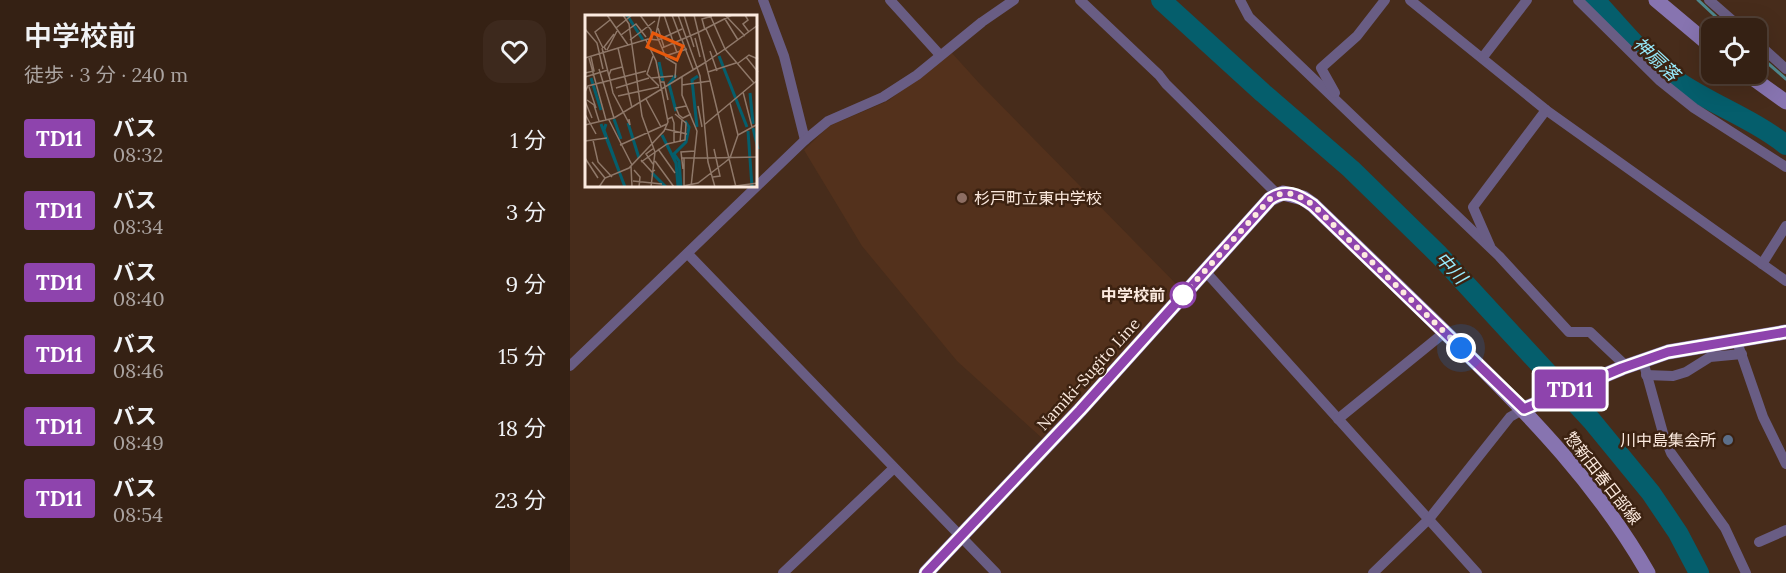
<!DOCTYPE html>
<html lang="ja">
<meta charset="utf-8">
<style>
:root{--surface:#352114;--page:#3d291d;--text:#f1f3f6;--muted:#aaa3a0;--line:#4f3e34}
body{margin:0;font-family:Lora,"Noto Sans JP",serif;background:var(--page);color:var(--text);height:100vh;display:flex;flex-direction:column;font-size:22px;white-space:nowrap}
*{box-sizing:border-box;margin:0}
p{font-size:20px;color:var(--muted)}
.icon{flex:none;width:33px;height:33px;fill:none;stroke:currentColor;stroke-width:2;stroke-linecap:round;stroke-linejoin:round}
.map{position:relative;flex:1;overflow:hidden}
.side{display:flex;flex-direction:column;background:var(--surface);width:570px}
.side>*{flex:none}
.badge{padding:0 12px;border-radius:4px;font-size:21px;line-height:39px}
.controls{position:absolute;left:1131px;top:18px;display:grid;gap:12px}
.controls a{display:grid;place-items:center;width:66px;height:66px;border-radius:12px;background:var(--surface);box-shadow:0 6px 24px #0002,0 0 0 2px var(--line);font-size:30px}
.you{position:absolute;width:30px;height:30px;margin:-15px;border:4px solid #fff;border-radius:50%;background:#1a73e8;box-shadow:0 0 0 9px #1a73e833}
.map>.badge{position:absolute;translate:-50% -50%;box-shadow:0 0 0 3px #fff}
.round{display:grid;place-items:center;flex:none;width:63px;height:63px;border-radius:18px;background:var(--page)}
.headline{display:flex;align-items:center;justify-content:space-between;height:102px;padding:0 24px}
h1{font-size:28px;font-weight:600;line-height:45px}
ul{padding:0;list-style:none}
li{display:flex;align-items:center;gap:18px;height:72px;padding:0 24px}
li div{flex:1}
li b{display:block;font-size:22px}
li em{font-style:normal}
li .badge{min-width:66px;font-weight:700;text-align:center}
main{display:flex;flex:1;min-height:0}
.map>svg:first-child{display:block}
.built{fill:#53311c}
.lines{fill:none;stroke-linecap:round;stroke-linejoin:round}
.stream{stroke:#4f888e;stroke-width:3}
.river{stroke:#055e6c;stroke-width:20}
.minor{stroke:#695d84;stroke-width:10}
.secondary{stroke:#8774b0;stroke-width:15}
.line-casing{stroke:#fff;stroke-width:14}
.line{stroke:#8e44ad;stroke-width:9}
.walk{stroke:#fceadf;stroke-width:6;stroke-dasharray:0 10.8}
.education-dot{fill:#8d6e63;stroke:#3c2211;stroke-width:2}
.stop-dot{fill:#fff;stroke:#8e44ad;stroke-width:3}
.service-dot{fill:#5c6f8a;stroke:#3c2211;stroke-width:2}
.labels{text-anchor:middle;stroke-width:5;stroke-linejoin:round;paint-order:stroke}
.poi-label{font-size:16px;fill:#fceadf;stroke:#3c2211;text-anchor:start}
.stop-label{font-size:16px;font-weight:bold;fill:#fceadf;stroke:#3c2211;text-anchor:end}
.street-label{font-size:16px;fill:#fceadf;stroke:#3c2211}
.water-label{font-size:18px;font-style:italic;fill:#97ebfd;stroke:#3c2211}
.inset-river{fill:none;stroke:#055e6c;stroke-width:3}
.inset-road{fill:none;stroke:#8f7869;stroke-width:1.5}
.view{fill:#e8590c;fill-opacity:0.15;stroke:#e8590c;stroke-width:3}
.inset-edge{fill:none;stroke:#fceadf;stroke-width:3}
</style>
<main>
<section class="side">
<div class="headline"><div><h1>中学校前</h1><p>徒歩 · 3 分 · 240 m</p></div><a class="round"><svg class="icon" aria-label="heart" viewBox="0 0 24 24"><path d="M12 20l-8-8c-3-5 5-10 8-4 3-6 11-1 8 4z"/></svg></a></div>
<ul>
<li><span class="badge" style="background:#8e44ad;color:#fff">TD11</span><div><b>バス</b><p>08:32</p></div><em>1 分</em></li>
<li><span class="badge" style="background:#8e44ad;color:#fff">TD11</span><div><b>バス</b><p>08:34</p></div><em>3 分</em></li>
<li><span class="badge" style="background:#8e44ad;color:#fff">TD11</span><div><b>バス</b><p>08:40</p></div><em>9 分</em></li>
<li><span class="badge" style="background:#8e44ad;color:#fff">TD11</span><div><b>バス</b><p>08:46</p></div><em>15 分</em></li>
<li><span class="badge" style="background:#8e44ad;color:#fff">TD11</span><div><b>バス</b><p>08:49</p></div><em>18 分</em></li>
<li><span class="badge" style="background:#8e44ad;color:#fff">TD11</span><div><b>バス</b><p>08:54</p></div><em>23 分</em></li>
</ul>
</section>
<div class="map">
<svg width="1216" height="573" viewBox="0 0 1216 573">
<rect width="100%" height="100%" fill="#472c1b"/>
<!-- built -->
<path class="built" d="M381 52 409 83 612 290 473 439 387 361 292 246 234 150 259 126 318 101Z"/>
<g class="lines">
<!-- stream -->
<g class="stream">
<path d="M1128 0 1158 28"/>
<path d="M1186 53 1216 79"/>
</g>
<!-- river -->
<g class="river">
<path d="M591 0 693 93 781 169 869 255 1022 421 1081 493 1108 533 1129 573"/>
<path d="M1025 0C1052 29 1078 63 1112 84 1146 106 1184 120 1216 145"/>
</g>
<!-- minor -->
<g class="minor">
<path d="M193 0 214 56 235 140"/>
<path d="M320 0 370 55"/>
<path d="M510 0 589 75 596 84 707 194"/>
<path d="M670 0 679 17 929 256 999 332H1020L1057 367"/>
<path d="M840 0 976 110 1216 281"/>
<path d="M1008 0 1089 80 1124 108 1216 167"/>
<path d="M1139 0 1171 28"/>
<path d="M1186 42 1216 69"/>
<path d="M913 57 957 0"/>
<path d="M765 93 751 68 787 36 815 0"/>
<path d="M920 246 903 207 976 110"/>
<path d="M118 254 426 573"/>
<path d="M1192 264 1216 226"/>
<path d="M635 271 907 573"/>
<path d="M1166 339 1193 417 1216 464"/>
<path d="M1073 361 1093 433 1101 453 1155 528 1176 573"/>
<path d="M0 366 235 140 258 121 313 97 347 75 412 22 444 0"/>
<path d="M1076 375 1103 376 1116 372 1140 357 1172 354"/>
<path d="M768 419 875 332"/>
<path d="M1189 542 1216 530"/>
<path d="M213 573 324 468"/>
<path d="M803 573 859 519 940 417 954 409"/>
</g>
<!-- secondary -->
<g class="secondary">
<path d="M1086 0 1142 47"/>
<path d="M1177 74 1216 102"/>
<path d="M954 409 1052 368 1098 352 1216 332"/>
<path d="M356 573 510 410 700 199 713 193 733 198 743 205C792 252 841 299 890 347 961 416 1029 487 1078 573"/>
</g>
</g>
<g class="lines">
<defs>
<path id="line" d="M356 573 510 410 700 199C715 188 729 195 743 205L954 409 1052 368 1098 352 1216 332"/>
</defs>
<!-- line casing -->
<use href="#line" class="line-casing"/>
<!-- line -->
<use href="#line" class="line"/>
<!-- walk -->
<path class="walk" d="M613 295 700 199C715 188 729 195 743 205L891 348"/>
</g>
<!-- markers -->
<circle class="education-dot" cx="392" cy="198" r="6"/>
<circle class="stop-dot" cx="613" cy="295" r="12"/>
<circle class="service-dot" cx="1158" cy="440" r="6"/>
<g class="labels">
<!-- poi labels -->
<g class="poi-label">
<text x="404" y="204">杉戸町立東中学校</text>
<text x="1146" y="446" text-anchor="end">川中島集会所</text>
</g>
<!-- stop labels -->
<g class="stop-label">
<text x="595" y="301">中学校前</text>
</g>
<!-- street labels -->
<g class="street-label">
<text transform="translate(518 374) rotate(-48)" y="6">Namiki-Sugito Line</text>
<text transform="translate(1033 478) rotate(52)" y="6">惣新田春日部線</text>
</g>
<!-- water labels -->
<g class="water-label">
<text transform="translate(1086 59) rotate(43)" y="6">神扇落</text>
<text transform="translate(881 268) rotate(47)" y="6">中川</text>
</g>
</g>
<!-- overview -->
<g transform="translate(15 15)">
<rect width="172" height="172" fill="#472c1b"/>
<path class="inset-river" d="M42 0 58 25M134 41 162 112M74 47 78 66M91 60 84 69 91 96M6 63 16 95M165 78 168 109M29 104 36 124M43 108 54 143M16 109 40 172M21 109 19 115 34 156M112 112 107 65 113 61M168 113 173 134M163 116 167 172M77 120 91 148 93 171M67 158 81 172M96 172 94 146 89 139 101 127 104 112 100 106"/>
<path class="inset-road" d="M22 0 43 30M38 0 44 9 57 101 70 137 66 172M55 0 66 15 67 25M75 0 71 19 77 33 114 17M79 0 92 38M87 0 96 24M93 0 115 61 123 147 130 172M99 0 109 32M109 0 151 172M125 0 140 34 173 10M140 0 160 21M160 0 163 5 158 9 164 17M140 4 153 25M31 13 47 0M73 13 79 32M0 14 12 28 18 54M121 14 132 39M120 15 117 4 127 1M114 17 147 0M36 20 51 9 61 22M110 23 115 42M45 25 70 6M73 25 97 14M97 25 108 54M17 33 24 61M18 33 10 17 25 5M33 33 47 93M77 33 81 43 91 49 90 63M21 35 19 32 29 19M22 35 32 16M125 36 132 56M68 41 62 59 74 71M80 41 102 34M161 42 173 57M0 43 63 24 73 25M4 43 21 105M121 47 140 34 169 68 173 65M152 49 164 40 173 44M37 52 26 55 24 60 28 78 45 110 44 104M14 54 29 103M123 57 151 48M0 58 9 56 6 42M97 61V80L112 116 106 172M0 62 23 55M66 63 88 61M75 67H79L83 85M97 70 125 66M4 72 11 93M31 73 64 63M0 77 3 71 61 56M158 77 167 112M33 81 74 72M61 84 76 112M2 85 9 90 14 106M0 86 7 103M145 88 153 120M101 91 91 93 94 100 98 103 106 99M113 91 117 112M0 99 11 119M83 104 87 102 89 108V128M24 105 47 150M0 110 29 103 121 47M119 110 169 68M80 114 102 119M8 125 13 147 27 162M0 126 22 123M95 127 97 105M35 130 82 109M73 134 90 158M0 143 13 163M97 143H123M99 143V171M123 143 173 142M56 145 67 157 70 155M70 146 89 172M7 147 20 163M56 147 82 129 100 125 101 108 90 99M68 149 61 139 69 133M46 151 47 172M98 154 96 137 110 136M49 155 55 162 54 172M128 162 135 161 129 134M48 166 77 169M14 172 20 163 44 153 79 116 83 107 71 46 61 25M93 172 113 168 139 148 145 143 153 120 173 109M143 172 173 168"/>
<path class="view" d="M68 18 98 31 92 45 62 32Z"/>
<rect width="172" height="172" class="inset-edge"/>
</g>
</svg>
<div class="controls">
<a><svg class="icon" aria-label="locate" viewBox="0 0 24 24"><circle cx="12" cy="12" r="6"/><path d="M12 2v4M12 18v4M2 12h4M18 12h4"/></svg></a>
</div>
<div class="you" style="left:891px;top:348px"></div>
<b class="badge" style="left:1000px;top:389px;background:#8e44ad;color:#fff">TD11</b>
</div>
</main>
